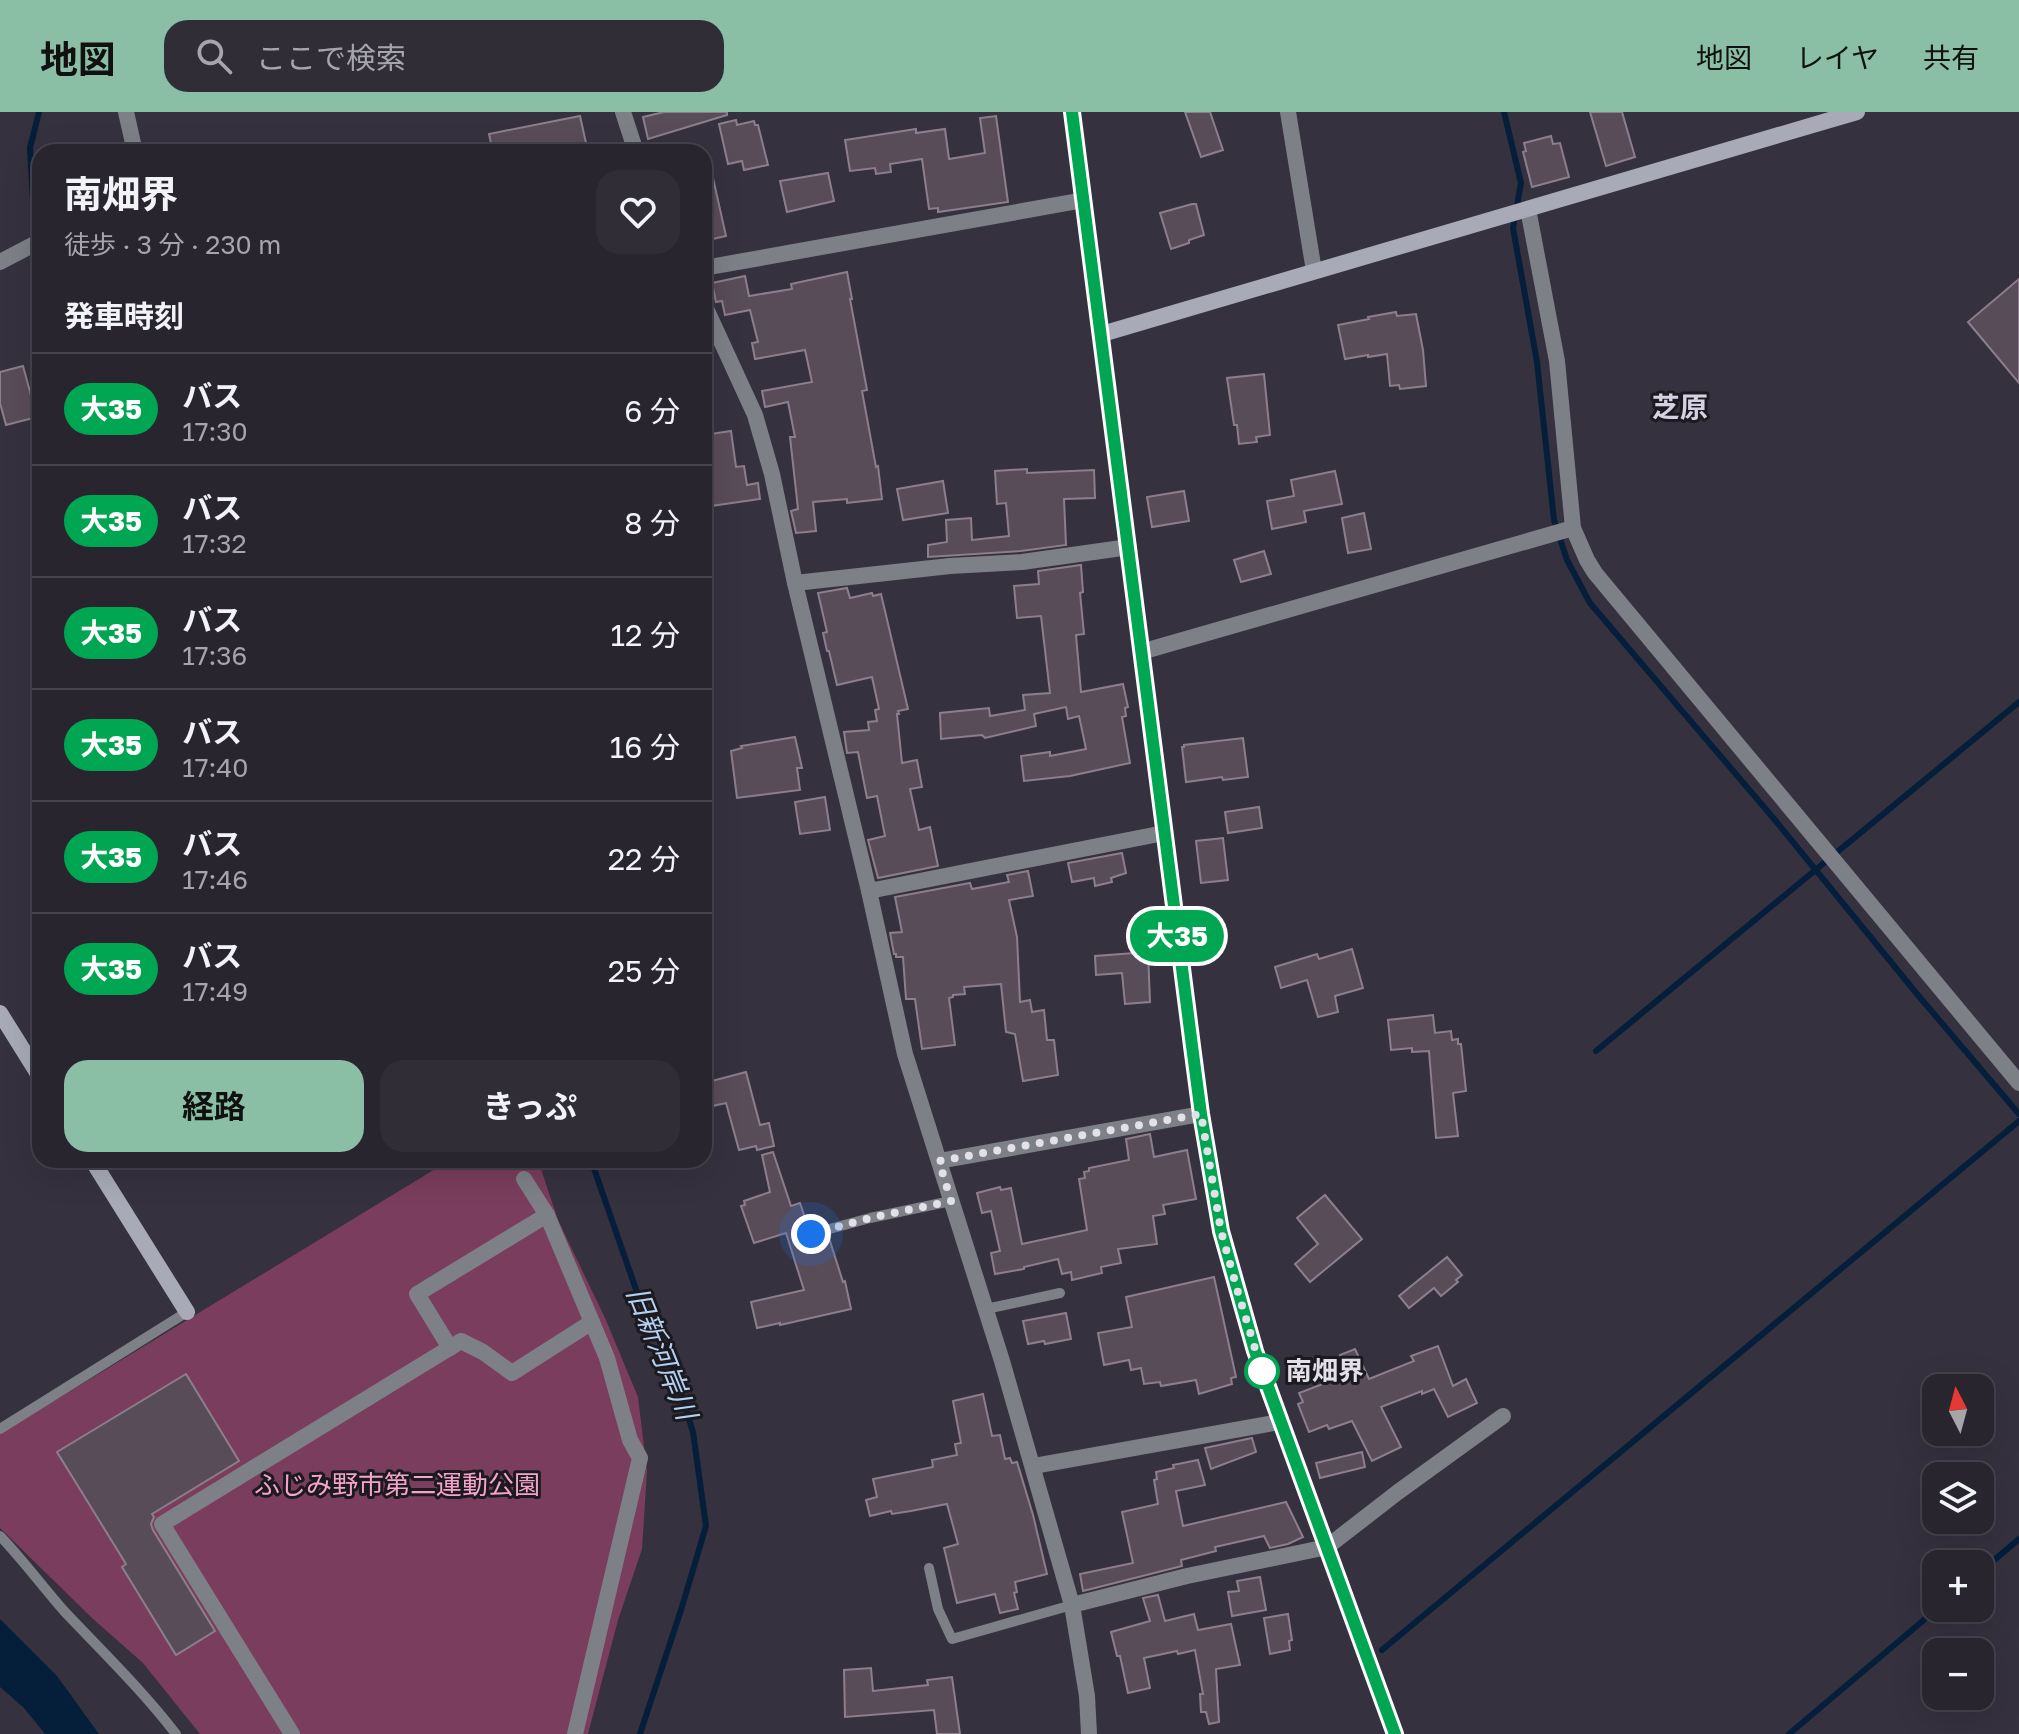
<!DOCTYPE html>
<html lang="ja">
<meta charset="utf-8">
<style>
:root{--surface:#28252f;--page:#302d37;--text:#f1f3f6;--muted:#a5a5aa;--line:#44424b;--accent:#8abfa5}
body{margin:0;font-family:"Golos Text","Noto Sans JP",sans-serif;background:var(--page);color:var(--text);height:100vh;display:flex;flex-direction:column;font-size:30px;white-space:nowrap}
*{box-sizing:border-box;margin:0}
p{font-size:26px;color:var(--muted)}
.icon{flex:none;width:44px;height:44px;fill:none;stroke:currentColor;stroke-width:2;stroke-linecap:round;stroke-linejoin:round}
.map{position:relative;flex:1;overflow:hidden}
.side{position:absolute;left:32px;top:32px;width:680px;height:1024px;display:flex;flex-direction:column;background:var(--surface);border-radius:24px;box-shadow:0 8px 32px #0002,0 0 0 2px var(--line)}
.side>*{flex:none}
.badge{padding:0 16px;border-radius:26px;font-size:28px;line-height:52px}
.needle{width:52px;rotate:354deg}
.tools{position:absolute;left:1922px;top:1262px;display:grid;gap:16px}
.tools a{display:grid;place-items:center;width:72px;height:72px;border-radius:16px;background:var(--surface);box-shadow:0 8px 32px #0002,0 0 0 2px var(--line);font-size:40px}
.you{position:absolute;width:40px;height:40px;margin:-20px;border:6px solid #fff;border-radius:50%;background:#1a73e8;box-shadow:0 0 0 12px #1a73e833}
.map>.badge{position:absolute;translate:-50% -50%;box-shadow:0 0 0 4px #fff}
h2{padding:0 32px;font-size:30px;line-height:72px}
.round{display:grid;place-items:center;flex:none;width:84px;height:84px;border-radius:24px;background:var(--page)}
.head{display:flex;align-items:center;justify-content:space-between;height:136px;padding:0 32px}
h1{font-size:38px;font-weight:700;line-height:60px}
.cta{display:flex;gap:16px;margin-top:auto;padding:16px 32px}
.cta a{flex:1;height:92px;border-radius:24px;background:var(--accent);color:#111;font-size:32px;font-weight:700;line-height:92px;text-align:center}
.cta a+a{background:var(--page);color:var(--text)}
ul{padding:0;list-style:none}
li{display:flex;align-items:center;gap:24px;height:112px;padding:0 32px;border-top:2px solid var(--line)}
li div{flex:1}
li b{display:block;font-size:30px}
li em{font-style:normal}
li .badge{min-width:88px;font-weight:700;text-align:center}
header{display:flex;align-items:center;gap:48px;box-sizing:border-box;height:112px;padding:0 40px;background:var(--accent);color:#111}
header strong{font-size:38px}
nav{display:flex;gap:44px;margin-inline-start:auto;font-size:28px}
.search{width:560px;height:72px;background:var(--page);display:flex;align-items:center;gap:20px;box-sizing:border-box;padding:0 28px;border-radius:24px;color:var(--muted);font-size:30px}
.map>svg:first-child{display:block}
.green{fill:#7a3d5d}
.water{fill:#051e3a}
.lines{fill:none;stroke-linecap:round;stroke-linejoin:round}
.stream{stroke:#051e3a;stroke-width:6}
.building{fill:#594c59;stroke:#8c7e8c;stroke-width:2}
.lane{stroke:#7e8088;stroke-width:10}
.street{stroke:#7e8088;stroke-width:16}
.secondary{stroke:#a8aab7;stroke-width:16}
.line-casing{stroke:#fff;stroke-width:18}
.line{stroke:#00a651;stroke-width:12}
.walk{stroke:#e3e0e9;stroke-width:8;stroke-dasharray:0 14.4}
.stop-dot{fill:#fff;stroke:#00a651;stroke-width:4}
.labels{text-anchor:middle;stroke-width:6;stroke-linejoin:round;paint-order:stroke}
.stop-label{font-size:26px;font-weight:bold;fill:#e3e0e9;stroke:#1c1a21;text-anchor:start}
.park-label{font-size:26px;fill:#f4a3cb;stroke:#1c1a21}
.neighbourhood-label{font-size:28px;font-weight:bold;fill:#d7d0e3;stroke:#1c1a21}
.water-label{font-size:28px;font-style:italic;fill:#b5cfef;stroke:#1c1a21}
</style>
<header>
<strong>地図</strong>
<div class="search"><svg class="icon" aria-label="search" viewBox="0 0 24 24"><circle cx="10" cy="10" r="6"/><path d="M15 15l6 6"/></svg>ここで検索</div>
<nav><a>地図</a><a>レイヤ</a><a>共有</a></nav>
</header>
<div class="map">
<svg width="2019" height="1622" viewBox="0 0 2019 1622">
<rect width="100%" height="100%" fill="#36313f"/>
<!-- green -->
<path class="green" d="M450 1048H538L558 1108 605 1206 638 1285 647 1359 642 1437 618 1508 588 1622H200L143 1551 92 1506 0 1416V1322Z"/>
<!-- water -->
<path class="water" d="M0 1507 57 1564 99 1622H45L24 1596 0 1575Z"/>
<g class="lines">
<!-- stream -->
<g class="stream">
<path d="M39 0 30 36 36 143 40 153"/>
<path d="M1504 0 1521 71 1513 116 1537 250 1554 408 1567 448 1590 491 1775 708 1917 882 2019 1002"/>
<path d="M1596 939 2019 590"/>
<path d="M591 1048 640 1189 673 1256 693 1320 706 1414 681 1498 640 1622"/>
<path d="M1980 1460 2019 1427"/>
<path d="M1382 1538 2019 1009"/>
<path d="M1789 1622 1938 1496"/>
</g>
</g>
<!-- building -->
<g class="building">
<path d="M664 0H727V3L648 27 643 5Z"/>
<path d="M1185 0H1210L1223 38 1201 45Z"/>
<path d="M1590 0H1622L1635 45 1606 54Z"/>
<path d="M580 4 588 40H493L489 22Z"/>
<path d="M996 4 1008 90 938 100V96L929 97 922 47 890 52 891 60 876 62 875 56 850 59 845 28 916 17V21L945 17 949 47 985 41 980 6Z"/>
<path d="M736 8 737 13 754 9 755 13H758L768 53 744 58 742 49 728 52 719 12Z"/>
<path d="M1551 24 1553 32 1560 31 1569 65 1532 75 1523 40 1526 39 1524 31Z"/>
<path d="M711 57 726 124 704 129V58Z"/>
<path d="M828 61 834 89 787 100 780 69Z"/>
<path d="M1192 92H1196L1204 123 1189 128V131L1171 137 1160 101Z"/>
<path d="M847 160 852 187H850L867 278 862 279 876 355 878 354 882 387 847 391V387L813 390 816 419 796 421 791 399 798 397 790 325H795L788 290 765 295 762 279 812 270 805 238 755 247 752 231 758 230 750 198 725 203 722 189 716 190 712 171 745 164 749 184 792 177 791 172Z"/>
<path d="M2019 167V271L1968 210Z"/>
<path d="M1396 200 1397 204 1416 202 1423 238 1426 274 1400 277 1399 273 1390 274 1387 242 1368 245V243L1345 247 1338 213 1369 207 1368 205Z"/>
<path d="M23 254 37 305 6 313 0 291V260Z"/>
<path d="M1264 262 1270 323 1256 325 1257 330 1239 332 1237 313H1234L1227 266Z"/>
<path d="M731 319 736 355 744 354 747 373 758 371 760 387 704 395V323Z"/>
<path d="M1027 357V361L1094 358 1095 386 1064 387 1066 433 1021 439 928 445V433L947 430 946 408 971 406 972 428 1009 424 1006 391 997 392 995 359Z"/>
<path d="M1335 359 1342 392 1304 399 1306 410 1272 417 1267 389 1294 384 1291 368Z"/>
<path d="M943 369 948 401 903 408 897 377Z"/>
<path d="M1184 379 1189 409 1152 415 1147 385Z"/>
<path d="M1364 401 1371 437 1348 441 1342 406Z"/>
<path d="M1264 439 1271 462 1241 470 1234 448Z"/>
<path d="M1081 453 1083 480 1080 481 1084 522 1076 523 1081 580 1123 572 1128 595 1125 596 1126 604 1122 605 1130 651 1070 664 1024 669 1021 644 1050 640V644L1086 637 1079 604 1068 607 1066 595 1034 602 1036 614 985 626 982 623 941 627 940 601 989 596 990 604 1025 598 1023 583 1050 581 1041 504 1017 506 1014 474 1039 472 1038 459Z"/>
<path d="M847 476 850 486 872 481 873 484 881 482 908 597 898 599 899 602H897L902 651 917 648 922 675 910 677 919 718 930 715 938 754 878 766 868 728 885 724 877 684 867 686 858 640 847 641 844 620 869 618 868 610 877 609 875 598 879 597 872 565 837 573 829 539H827L823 521 827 520 818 481Z"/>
<path d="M795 625 802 656H797L800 678 737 686 731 639 742 636 741 634Z"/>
<path d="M1243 626 1248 665 1223 668 1222 665 1186 670 1182 635H1184V633Z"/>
<path d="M825 685 830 718 800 722 795 690Z"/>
<path d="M1259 695 1262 716 1228 721 1225 700Z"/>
<path d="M1223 726 1228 768 1201 771 1196 729Z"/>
<path d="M1122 741 1126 761 1111 766 1112 770 1095 774 1094 766 1072 770 1068 751Z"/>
<path d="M1028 759 1033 784 1009 788 1017 825 1020 890 1030 888 1032 900 1044 898 1047 928H1054L1058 963 1023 969 1015 922 1006 920 1001 872 964 875 965 882 953 883V885L949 886 955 933 922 937 915 887H906L903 845H896V842H894L890 821 902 820 895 785 970 771 972 777 1009 770 1007 763Z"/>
<path d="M1352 837 1363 876 1335 884 1338 900 1318 905 1307 868 1281 876 1275 855 1317 842 1319 847Z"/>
<path d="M1148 840 1150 890 1125 892 1122 861 1096 863 1095 844Z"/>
<path d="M1433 903 1435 921 1451 919 1452 928 1458 927V932H1461L1466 979 1453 981 1458 1024 1436 1026 1429 939 1412 940V936L1391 938 1388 908Z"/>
<path d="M746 960 760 1013 769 1011 774 1034 757 1038 756 1034 739 1038 726 991 704 996V971Z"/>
<path d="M1150 1022 1154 1045 1187 1038 1196 1087 1163 1093 1165 1102 1153 1104 1157 1132 1118 1137 1121 1151 1101 1155 1102 1161 1072 1168 1071 1160 1062 1162 1058 1147 1024 1155V1157L995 1162 991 1141 1000 1139 991 1099 982 1101 977 1081 1000 1075 1001 1078 1011 1076 1022 1132 1087 1118 1079 1067 1085 1066 1084 1060 1089 1059V1056L1129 1048 1126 1027Z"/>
<path d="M773 1040 791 1094 800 1091 808 1115 804 1119 805 1127 812 1130 829 1126 843 1170 845 1169 851 1197 780 1213V1211L757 1216 751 1190 804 1178 786 1121 754 1131 741 1094 745 1093 744 1089 770 1080 762 1043Z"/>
<path d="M1325 1083 1362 1127 1310 1170 1295 1152 1318 1132 1297 1106Z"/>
<path d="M1447 1145 1462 1163 1456 1168 1458 1170 1441 1184 1434 1176 1409 1196 1399 1184Z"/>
<path d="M1214 1165 1236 1265 1231 1266 1232 1272 1199 1282 1196 1268 1161 1274 1160 1270 1144 1272 1141 1256 1131 1258 1129 1248 1104 1253 1098 1221 1132 1215 1126 1185Z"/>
<path d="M1066 1201 1071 1227 1045 1232 1044 1229 1028 1232 1023 1209Z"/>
<path d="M1438 1234 1453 1274 1466 1267 1477 1291 1448 1305 1434 1277 1422 1282V1279L1381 1295 1401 1335 1372 1349 1352 1309 1329 1317 1327 1313 1309 1320 1298 1292 1303 1290 1299 1281 1349 1262 1340 1243 1355 1237 1369 1267 1414 1249 1411 1244Z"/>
<path d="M186 1262 239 1349 152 1402 154 1405 151 1412 153 1418 215 1519 176 1543 122 1455 126 1452 57 1340Z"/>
<path d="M983 1282 992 1324 1000 1323 1005 1347 1010 1346 1012 1351 1017 1350 1033 1403 1047 1462 1015 1470 1017 1480 1014 1481 1018 1497 1000 1501 995 1482 957 1491 944 1436 958 1432 947 1392 911 1399 892 1402 891 1399 870 1404 866 1388 877 1385 873 1367 933 1355 932 1348 957 1343 955 1332 961 1331 953 1289Z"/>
<path d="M1252 1326 1256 1340 1211 1357 1205 1336Z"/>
<path d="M1362 1340 1365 1355 1320 1366 1316 1351Z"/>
<path d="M1198 1348 1205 1373 1176 1379 1183 1414 1286 1390 1303 1425 1288 1432 1270 1436 1264 1424 1215 1435 1216 1439 1181 1448 1182 1454 1083 1479 1080 1462 1133 1451 1122 1400 1158 1392 1154 1368 1157 1367 1156 1360 1174 1356 1173 1353Z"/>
<path d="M1260 1465 1266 1498 1232 1504 1228 1480 1239 1479 1237 1469Z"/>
<path d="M1158 1483 1165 1509 1194 1502 1198 1518 1231 1512 1240 1553 1216 1557 1219 1610 1209 1612 1206 1600H1201L1200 1582H1203L1195 1538 1178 1542 1177 1539 1144 1546 1150 1576 1128 1581 1120 1544H1117L1111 1520 1150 1509 1143 1486Z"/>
<path d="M1288 1502 1292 1528 1289 1529 1290 1538 1270 1542 1264 1506Z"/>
<path d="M871 1556 873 1579 928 1573 927 1568 952 1565 960 1622H937L934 1598 845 1605 844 1558Z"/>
</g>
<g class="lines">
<!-- lane -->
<g class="lane">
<path d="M811 1122 870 1106 951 1089"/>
<path d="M986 1197 1060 1181"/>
<path d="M0 1317 187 1200"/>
<path d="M0 1424C23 1448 42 1474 64 1499 102 1539 142 1578 176 1622"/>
<path d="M929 1456 938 1497 952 1527 1072 1493"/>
</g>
<!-- street -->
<g class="street">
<path d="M126 0 135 40"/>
<path d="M623 0 636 40"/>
<path d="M1288 0 1314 159"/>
<path d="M1528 97 1557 249 1573 416 1587 448 1595 461 2019 971"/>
<path d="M0 150 40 129"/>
<path d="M704 156 1084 88"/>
<path d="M704 192 755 303 772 362 795 471 869 779 905 942 1002 1249 1072 1493 1087 1584 1089 1622"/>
<path d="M795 471 950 454 1022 450 1129 435"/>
<path d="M1141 540 1573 416"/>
<path d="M869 779 1164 721"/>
<path d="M939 1049 1201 1002"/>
<path d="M524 1067 547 1103 607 1246 630 1328 640 1346 575 1622"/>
<path d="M450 1236 417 1182 547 1103"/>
<path d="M1033 1354 1279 1310"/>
<path d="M1072 1493 1187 1464 1327 1435 1398 1380 1503 1304"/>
<path d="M292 1622 162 1412 461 1229 483 1240 512 1261 592 1210"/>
</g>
<!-- secondary -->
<g class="secondary">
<path d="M1072 0 1200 994 1221 1119 1255 1239 1395 1622"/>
<path d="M1102 222 1857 0"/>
<path d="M0 901 40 965"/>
<path d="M92 1048 187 1200"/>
</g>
</g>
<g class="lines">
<defs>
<path id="line" d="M1072 0 1192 934 1201 1002 1221 1119 1255 1239 1395 1622"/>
</defs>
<!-- line casing -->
<use href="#line" class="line-casing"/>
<!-- line -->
<use href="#line" class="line"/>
<!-- walk -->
<path class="walk" d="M811 1122 870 1106 951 1089 939 1049 1201 1002 1221 1119 1237 1177 1263 1263 1262 1259"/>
</g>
<!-- markers -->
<circle class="stop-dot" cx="1262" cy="1259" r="16"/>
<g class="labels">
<!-- stop labels -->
<g class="stop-label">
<text x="1286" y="1268">南畑界</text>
</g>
<!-- park labels -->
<g class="park-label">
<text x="397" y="1382">ふじみ野市第二運動公園</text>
</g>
<!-- neighbourhood labels -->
<g class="neighbourhood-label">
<text x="1680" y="305">芝原</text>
</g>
<!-- water labels -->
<g class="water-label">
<text transform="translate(662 1241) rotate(68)" y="10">旧新河岸川</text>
</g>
</g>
</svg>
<div class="tools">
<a><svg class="needle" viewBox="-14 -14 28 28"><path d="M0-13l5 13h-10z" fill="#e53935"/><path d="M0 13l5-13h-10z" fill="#a5a5aa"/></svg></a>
<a><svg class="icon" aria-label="layers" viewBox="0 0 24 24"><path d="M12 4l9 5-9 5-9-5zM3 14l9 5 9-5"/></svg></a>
<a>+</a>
<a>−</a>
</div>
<div class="you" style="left:811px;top:1122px"></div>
<b class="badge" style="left:1177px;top:824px;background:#00a651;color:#fff">大35</b>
<section class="side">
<div class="head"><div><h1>南畑界</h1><p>徒歩 · 3 分 · 230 m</p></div><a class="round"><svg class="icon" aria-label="heart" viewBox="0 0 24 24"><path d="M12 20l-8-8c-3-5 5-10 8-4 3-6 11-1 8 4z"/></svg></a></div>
<h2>発車時刻</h2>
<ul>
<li><span class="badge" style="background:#00a651;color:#fff">大35</span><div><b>バス</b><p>17:30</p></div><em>6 分</em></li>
<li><span class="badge" style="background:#00a651;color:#fff">大35</span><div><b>バス</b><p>17:32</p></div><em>8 分</em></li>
<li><span class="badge" style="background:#00a651;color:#fff">大35</span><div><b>バス</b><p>17:36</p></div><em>12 分</em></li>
<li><span class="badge" style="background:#00a651;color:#fff">大35</span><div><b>バス</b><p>17:40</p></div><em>16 分</em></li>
<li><span class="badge" style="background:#00a651;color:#fff">大35</span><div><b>バス</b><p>17:46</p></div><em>22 分</em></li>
<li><span class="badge" style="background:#00a651;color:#fff">大35</span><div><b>バス</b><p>17:49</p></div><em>25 分</em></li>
</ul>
<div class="cta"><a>経路</a><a>きっぷ</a></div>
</section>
</div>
